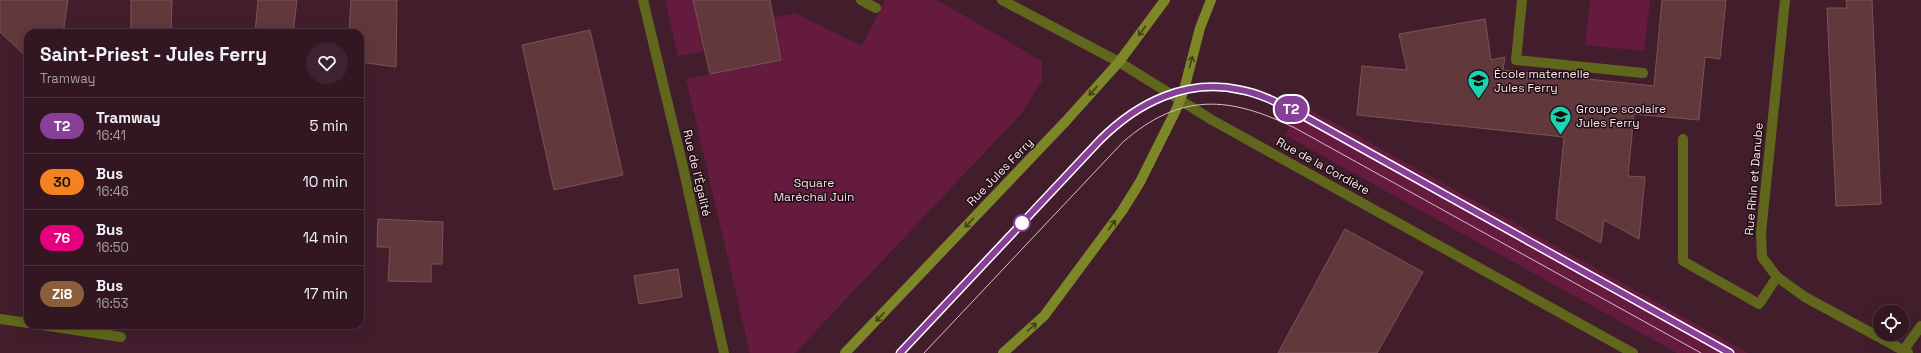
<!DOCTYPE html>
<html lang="fr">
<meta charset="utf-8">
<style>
:root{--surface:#321622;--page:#3d232f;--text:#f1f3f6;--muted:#a89fa5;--line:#4d3540}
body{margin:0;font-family:"Space Grotesk",sans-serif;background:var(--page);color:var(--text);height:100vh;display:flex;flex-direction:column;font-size:15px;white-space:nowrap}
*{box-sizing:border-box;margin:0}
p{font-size:13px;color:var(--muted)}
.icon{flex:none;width:22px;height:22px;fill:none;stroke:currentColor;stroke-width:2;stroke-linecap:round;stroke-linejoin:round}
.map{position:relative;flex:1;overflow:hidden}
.drawer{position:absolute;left:24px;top:29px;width:340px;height:300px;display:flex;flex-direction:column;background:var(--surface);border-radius:12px;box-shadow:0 4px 16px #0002,0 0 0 1px var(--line)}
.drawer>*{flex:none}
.badge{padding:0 8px;border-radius:13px;font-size:14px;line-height:26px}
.buttons{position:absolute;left:1873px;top:305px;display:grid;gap:8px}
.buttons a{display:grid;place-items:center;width:36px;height:36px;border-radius:50%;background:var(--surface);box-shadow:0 4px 16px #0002,0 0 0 1px var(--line);font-size:20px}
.map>.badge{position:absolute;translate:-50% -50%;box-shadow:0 0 0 2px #fff}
.round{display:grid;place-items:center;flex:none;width:42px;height:42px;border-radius:21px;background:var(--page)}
.head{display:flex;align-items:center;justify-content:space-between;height:68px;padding:0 16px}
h1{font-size:19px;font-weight:800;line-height:30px}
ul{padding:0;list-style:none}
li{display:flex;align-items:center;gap:12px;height:56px;padding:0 16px;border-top:1px solid var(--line)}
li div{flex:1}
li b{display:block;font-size:15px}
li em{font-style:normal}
li .badge{min-width:44px;font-weight:700;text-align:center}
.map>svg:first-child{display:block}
.green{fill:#641b3e}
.building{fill:#61383b;stroke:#7e5255}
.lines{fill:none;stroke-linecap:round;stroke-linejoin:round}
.service{stroke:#60671c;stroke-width:10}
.minor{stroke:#60671c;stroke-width:10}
.tertiary{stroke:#60671c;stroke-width:10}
.secondary{stroke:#7d8727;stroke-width:10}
.tram{stroke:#d9bec7;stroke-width:1}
.oneway{stroke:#443e1c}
.line-casing{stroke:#fff;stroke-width:9}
.line{stroke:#873f98;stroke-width:6}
.stop-dot{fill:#fff;stroke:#873f98;stroke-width:2}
.labels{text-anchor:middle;stroke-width:3;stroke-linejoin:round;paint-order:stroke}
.poi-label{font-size:12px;fill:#fde4ec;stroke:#1e0e14;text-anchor:start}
.street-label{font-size:12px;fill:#fde4ec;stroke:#1e0e14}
.park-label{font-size:12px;fill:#f7d8e3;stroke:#1e0e14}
</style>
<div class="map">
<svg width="1921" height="353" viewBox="0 0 1921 353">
<rect width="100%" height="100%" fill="#421e2d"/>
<!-- green -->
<g class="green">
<path d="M665 0H693L704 51 678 56Z"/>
<path d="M885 0H937L1042 61V81L1022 113 795 353H750L686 79 781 60 773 18 795 13 862 46Z"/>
<path d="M1590 0H1650L1644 51 1585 45Z"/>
<path d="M1302 105 1748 353H1677L1285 135Z"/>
</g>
<!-- building -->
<g class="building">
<path d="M0 0H68L63 33H28V58L0 32Z"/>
<path d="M131 0H172L171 33H131Z"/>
<path d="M258 0H297L293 33H255Z"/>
<path d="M351 0H397L396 67 360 62V33H349Z"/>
<path d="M693 0H770L781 60 710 74Z"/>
<path d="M1662 0H1726L1720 59 1705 57 1699 120 1634 114 1628 176 1645 177 1639 239 1604 220 1601 243 1556 219 1564 137 1357 115 1362 66 1407 70 1399 34 1485 19 1491 60 1505 57 1503 70 1654 86Z"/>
<path d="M1846 0H1872L1881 204 1836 206 1827 8H1847Z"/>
<path d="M590 30 623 175 554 190 522 45Z"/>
<path d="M378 219 443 222 442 264H431V282L388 281 390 247H377Z"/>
<path d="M1345 229 1423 272 1377 353H1278Z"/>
<path d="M678 269 682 297 639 304 634 276Z"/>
</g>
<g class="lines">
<!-- service -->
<g class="service">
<path d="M861 0 876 8"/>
<path d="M1522 0 1516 60 1643 73"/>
<path d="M1683 139V261L1759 304 1777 277"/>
<path d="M0 319 28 323"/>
<path d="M42 325 121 337"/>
<path d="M1903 351 1921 326"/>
</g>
<!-- minor -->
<path class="minor" d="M1785 0 1761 233 1762 257 1777 277 1805 297 1908 353"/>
<!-- tertiary -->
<g class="tertiary">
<path d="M643 0 683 167 724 353"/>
<path d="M1002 0 1119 62 1212 120 1633 353"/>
</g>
<!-- secondary -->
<g class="secondary">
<path d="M845 353 1066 121 1119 62 1165 0"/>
<path d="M1003 353 1044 316 1122 211 1140 182 1176 110 1184 90 1200 28 1211 0"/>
</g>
<!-- tram -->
<g class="tram">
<path d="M900 353 1107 133C1174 75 1220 76 1298 113L1730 353"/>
<path d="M924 353 1123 142C1181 92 1229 96 1295 128L1701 353"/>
</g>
</g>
<!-- one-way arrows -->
<defs><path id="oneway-shaft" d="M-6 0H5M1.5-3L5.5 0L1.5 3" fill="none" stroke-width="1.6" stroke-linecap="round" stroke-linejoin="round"/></defs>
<g class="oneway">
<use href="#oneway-shaft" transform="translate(1142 31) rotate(127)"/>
<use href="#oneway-shaft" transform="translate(1191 62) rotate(-75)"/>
<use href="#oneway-shaft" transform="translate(1093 91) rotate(132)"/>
<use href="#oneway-shaft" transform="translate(969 223) rotate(133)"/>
<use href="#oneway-shaft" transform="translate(1112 225) rotate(-53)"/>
<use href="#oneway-shaft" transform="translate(880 317) rotate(134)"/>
<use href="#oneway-shaft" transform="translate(1032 327) rotate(-42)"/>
</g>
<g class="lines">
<defs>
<path id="line" d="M900 353 1100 140C1138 102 1187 78 1241 90 1262 94 1280 104 1298 113L1730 353"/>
</defs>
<!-- line casing -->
<use href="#line" class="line-casing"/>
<!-- line -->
<use href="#line" class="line"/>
</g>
<!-- icons -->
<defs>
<symbol id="school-pin" viewBox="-11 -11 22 30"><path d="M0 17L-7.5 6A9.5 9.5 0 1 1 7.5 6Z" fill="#18d5b2" stroke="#1e0e14"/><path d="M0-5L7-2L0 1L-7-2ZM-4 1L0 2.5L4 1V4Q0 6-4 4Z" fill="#111"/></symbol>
</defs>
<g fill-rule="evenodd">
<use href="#school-pin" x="1466" y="68" width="25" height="34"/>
<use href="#school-pin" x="1548" y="104" width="25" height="34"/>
</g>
<!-- markers -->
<circle class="stop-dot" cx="1022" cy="223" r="8"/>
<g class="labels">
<!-- poi labels -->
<g class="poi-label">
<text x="1494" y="78">École maternelle<tspan x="1494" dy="14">Jules Ferry</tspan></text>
<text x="1576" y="113">Groupe scolaire<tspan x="1576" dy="14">Jules Ferry</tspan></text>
</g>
<!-- street labels -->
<g class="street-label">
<text transform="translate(1323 166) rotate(29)" y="4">Rue de la Cordière</text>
<text transform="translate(1000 172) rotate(-46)" y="4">Rue Jules Ferry</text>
<text transform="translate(697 173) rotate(77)" y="4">Rue de l'Égalité</text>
<text transform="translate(1754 179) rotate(-85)" y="4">Rue Rhin et Danube</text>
</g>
<!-- park labels -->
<g class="park-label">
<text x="814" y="187">Square<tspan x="814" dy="14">Maréchal Juin</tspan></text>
</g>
</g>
</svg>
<div class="buttons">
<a><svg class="icon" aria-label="locate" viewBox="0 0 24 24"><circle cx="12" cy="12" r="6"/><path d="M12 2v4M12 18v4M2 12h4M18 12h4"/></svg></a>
</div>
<b class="badge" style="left:1291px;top:109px;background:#873f98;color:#fff">T2</b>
<section class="drawer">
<div class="head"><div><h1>Saint-Priest - Jules Ferry</h1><p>Tramway</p></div><a class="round"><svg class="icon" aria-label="heart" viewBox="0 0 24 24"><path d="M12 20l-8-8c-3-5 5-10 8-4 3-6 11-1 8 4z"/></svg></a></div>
<ul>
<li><span class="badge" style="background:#873f98;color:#fff">T2</span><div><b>Tramway</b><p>16:41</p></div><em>5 min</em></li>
<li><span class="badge" style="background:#f58220;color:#111">30</span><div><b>Bus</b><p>16:46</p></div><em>10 min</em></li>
<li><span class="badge" style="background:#e6007e;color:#fff">76</span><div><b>Bus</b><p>16:50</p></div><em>14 min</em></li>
<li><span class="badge" style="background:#8b5e3c;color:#fff">Zi8</span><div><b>Bus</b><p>16:53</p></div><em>17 min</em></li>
</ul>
</section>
</div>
